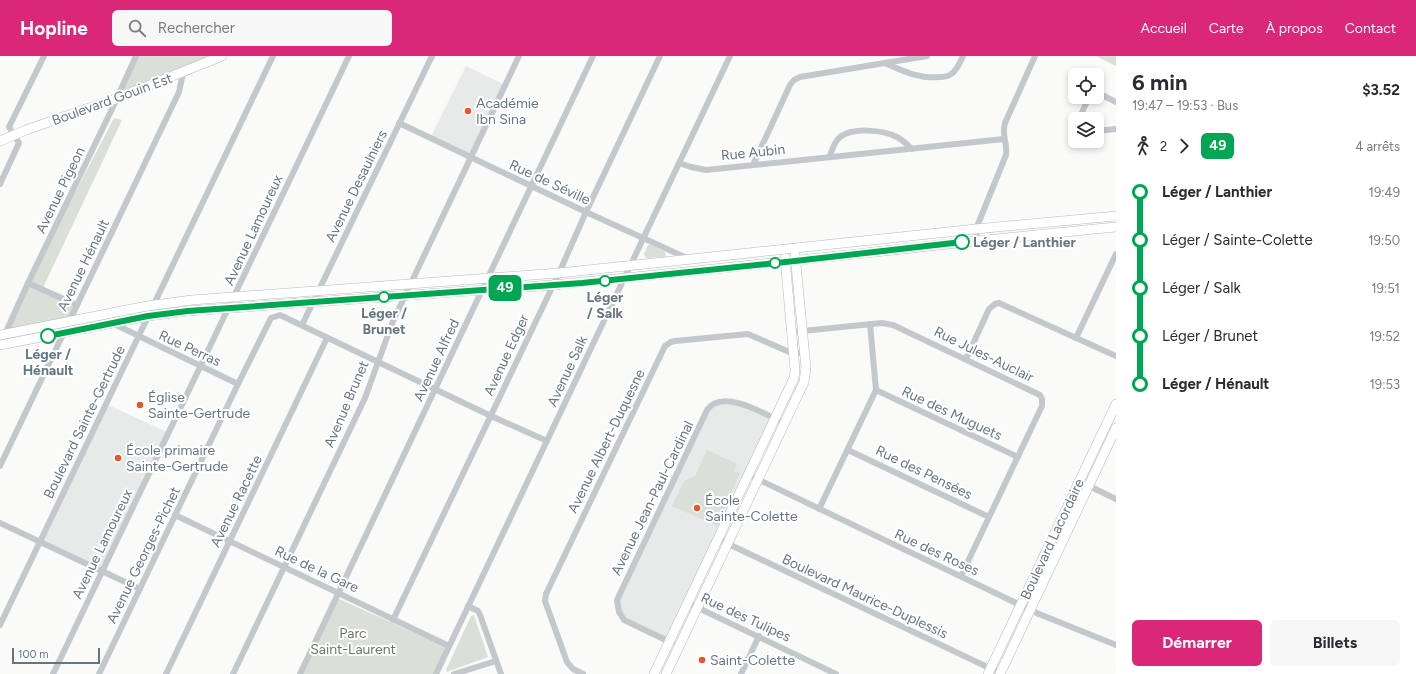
<!DOCTYPE html>
<html lang="fr">
<meta charset="utf-8">
<style>
:root{--surface:#fff;--page:#f7f7f7;--text:#2b2b33;--muted:#7c7c81;--accent:#db2777}
body{margin:0;font-family:Figtree,sans-serif;background:var(--page);color:var(--text);height:100vh;display:flex;flex-direction:column;font-size:15px;white-space:nowrap}
*{box-sizing:border-box;margin:0}
p{font-size:13px;color:var(--muted)}
.icon{flex:none;width:22px;height:22px;fill:none;stroke:currentColor;stroke-width:2;stroke-linecap:round;stroke-linejoin:round}
.map{position:relative;flex:1;overflow:hidden}
.details{display:flex;flex-direction:column;background:var(--surface);width:300px}
.details>*{flex:none}
.badge{padding:0 8px;border-radius:6px;font-size:14px;line-height:26px}
.tools{position:absolute;left:1068px;top:12px;display:grid;gap:8px}
.tools a{display:grid;place-items:center;width:36px;height:36px;border-radius:6px;background:var(--surface);box-shadow:0 2px 6px #0003;font-size:20px}
.scale{position:absolute;left:12px;bottom:10px;width:88px;box-sizing:border-box;padding-left:4px;border:2px solid #657683;border-top:0;font-size:11px;line-height:14px;white-space:nowrap;color:#657683;-webkit-text-stroke:3px #fff;paint-order:stroke}
.map>.badge{position:absolute;translate:-50% -50%;box-shadow:0 0 0 2px #fff}
.legs{display:flex;align-items:center;gap:6px;height:44px;padding:0 16px;font-size:13px}
.legs p{margin-inline-start:auto}
.overview{display:flex;align-items:center;justify-content:space-between;height:68px;padding:0 16px}
h1{font-size:22px;font-weight:700;line-height:30px}
.action{display:flex;gap:8px;margin-top:auto;padding:8px 16px}
.action a{flex:1;height:46px;border-radius:6px;background:var(--accent);color:#fff;font-size:16px;font-weight:700;line-height:46px;text-align:center}
.action a+a{background:var(--page);color:var(--text)}
ul{padding:0 16px;list-style:none}
li{display:flex;align-items:center;gap:14px;height:48px;font-size:15px}
li i{display:grid;place-items:center;width:6px;height:100%;margin:0 5px;background:currentColor}
li i::after{content:'';width:10px;height:10px;margin:-5px;border:3px solid;border-radius:50%;background:var(--surface)}
li p{margin-inline-start:auto}
li:first-child i{background:linear-gradient(#0000 50%,currentColor 0)}
li:last-child i{background:linear-gradient(currentColor 50%,#0000 0)}
header{display:flex;align-items:center;gap:24px;box-sizing:border-box;height:56px;padding:0 20px;background:var(--accent);color:#fff}
header strong{font-size:19px}
nav{display:flex;gap:22px;margin-inline-start:auto;font-size:14px}
.search{width:280px;height:36px;background:var(--page);display:flex;align-items:center;gap:10px;box-sizing:border-box;padding:0 14px;border-radius:6px;color:var(--muted);font-size:15px}
main{display:flex;flex:1;min-height:0}
.map>svg:first-child{display:block}
.built{fill:#e8e9e9}
.green{fill:#dadfd7}
.lines{fill:none;stroke-linecap:round;stroke-linejoin:round}
.secondary-casing{stroke:#b3babf;stroke-width:10}
.street{stroke:#c3c8cc;stroke-width:6}
.secondary{stroke:#fff;stroke-width:9}
.line-1-casing{stroke:#fff;stroke-width:9}
.line-1{stroke:#00a651;stroke-width:6}
.poi-dot{fill:#e4572e;stroke:#fff;stroke-width:1.5}
.stop-1-dot{fill:#fff;stroke:#00a651;stroke-width:2}
.labels{text-anchor:middle;stroke-width:4;stroke-linejoin:round;paint-order:stroke}
.street-label{font-size:14px;fill:#657683;stroke:#fff}
.poi-label{font-size:14px;fill:#657683;stroke:#fff;text-anchor:start}
.stop-label{font-size:14px;font-weight:bold;fill:#657683;stroke:#fff}
.park-label{font-size:14px;fill:#687a64;stroke:#fff}
</style>
<header>
<strong>Hopline</strong>
<div class="search"><svg class="icon" aria-label="search" viewBox="0 0 24 24"><circle cx="10" cy="10" r="6"/><path d="M15 15l6 6"/></svg>Rechercher</div>
<nav><a>Accueil</a><a>Carte</a><a>À propos</a><a>Contact</a></nav>
</header>
<main>
<div class="map">
<svg width="1116" height="618" viewBox="0 0 1116 618">
<rect width="100%" height="100%" fill="#fafaf8"/>
<!-- built -->
<g class="built">
<path d="M466 10 505 29 470 101 430 82Z"/>
<path d="M106 348 169 377 102 515 40 486Z"/>
<path d="M713 348 745 349 775 363 669 586 628 567 617 559V542Z"/>
</g>
<!-- green -->
<g class="green">
<path d="M139 0H222L117 45Z"/>
<path d="M1096 0H1116V10Z"/>
<path d="M114 62 122 64 41 236 77 249 69 265 5 278 28 227Z"/>
<path d="M648 189H651L665 196 666 200 664 201 646 202 644 198Z"/>
<path d="M707 394 737 408 734 415 740 417 717 470 672 450 684 425 695 420Z"/>
<path d="M337 542 448 592 435 618H301Z"/>
<path d="M474 559 488 601 447 616 446 614 471 560Z"/>
</g>
<g class="lines">
<defs>
<g id="secondary">
<path d="M0 85 26 74 115 43 222 0"/>
<path d="M0 279 147 250 192 244 559 217 976 173 1116 160"/>
<path d="M0 289 148 260 188 255 552 229C740 212 928 189 1116 171"/>
<path d="M654 618 794 322 795 314 785 202"/>
<path d="M666 618 804 326 806 312 795 199"/>
<path d="M988 618 1116 348"/>
<path d="M1000 618 1116 372"/>
</g>
</defs>
<!-- secondary casing -->
<use href="#secondary" class="secondary-casing"/>
<!-- street -->
<g class="street">
<path d="M885 7C903 15 919 23 939 21 943 21 948 21 951 18 957 15 960 6 963 0"/>
<path d="M1097 38 1102 39 1116 46"/>
<path d="M1079 63 1089 41"/>
<path d="M399 67 586 156 689 203"/>
<path d="M1097 75 1116 73"/>
<path d="M830 100C832 94 834 86 840 81 853 71 883 74 897 81 903 84 907 89 912 93"/>
<path d="M679 107 691 111 706 114 1004 83"/>
<path d="M753 109 790 29 794 24 800 21 927 0"/>
<path d="M0 128 19 87 9 71 44 0"/>
<path d="M977 185 976 173 1006 99C1008 88 1001 79 1005 67L1035 0"/>
<path d="M28 227 77 249"/>
<path d="M112 267 238 328"/>
<path d="M302 269 432 0"/>
<path d="M792 276 882 267 893 269 1040 339 1042 343V350L961 520"/>
<path d="M5 278 28 227 112 53 136 0"/>
<path d="M1076 282 1116 198"/>
<path d="M966 303 989 253 995 248 999 247 1116 300"/>
<path d="M876 334 1018 401"/>
<path d="M848 394 989 461"/>
<path d="M0 410 179 36 183 17"/>
<path d="M749 419 1039 558 1116 589"/>
<path d="M1087 429 1116 443"/>
<path d="M819 453 876 334 870 268"/>
<path d="M175 459 449 590"/>
<path d="M0 467 140 533"/>
<path d="M718 483 1002 618"/>
<path d="M688 547 836 618"/>
<path d="M468 550 478 555 480 559 501 618"/>
<path d="M393 564 559 217 586 156 660 0"/>
<path d="M0 569 273 0"/>
<path d="M672 587 624 564 619 556 617 544 707 354C722 331 767 359 785 368"/>
<path d="M53 618 349 0"/>
<path d="M99 618 238 328 271 262 280 259 491 360 547 385"/>
<path d="M166 618 327 282"/>
<path d="M233 618 365 342 393 265 519 0"/>
<path d="M300 618 593 0"/>
<path d="M436 618 730 0"/>
<path d="M454 618 496 605"/>
<path d="M583 618 573 613 567 606 545 545 546 538 665 290 671 286 675 285 748 278 787 295 794 297H804"/>
<path d="M741 618 759 580"/>
</g>
<!-- secondary -->
<use href="#secondary" class="secondary"/>
</g>
<g class="lines">
<defs>
<path id="line-1" d="M48 280 148 260 188 255 582 227 795 205 962 186"/>
</defs>
<!-- line-1 casing -->
<use href="#line-1" class="line-1-casing"/>
<!-- line-1 -->
<use href="#line-1" class="line-1"/>
</g>
<!-- markers -->
<g class="poi-dot">
<circle cx="468" cy="55" r="4"/>
<circle cx="140" cy="349" r="4"/>
<circle cx="118" cy="402" r="4"/>
<circle cx="697" cy="452" r="4"/>
<circle cx="702" cy="604" r="4"/>
</g>
<g class="stop-1-dot">
<circle cx="962" cy="186" r="7"/>
<circle cx="775" cy="207" r="5"/>
<circle cx="605" cy="225" r="5"/>
<circle cx="384" cy="241" r="5"/>
<circle cx="48" cy="280" r="7"/>
</g>
<g class="labels">
<!-- street labels -->
<g class="street-label">
<text transform="translate(112 43) rotate(-20)" y="5">Boulevard Gouin Est</text>
<text transform="translate(753 96) rotate(-6)" y="5">Rue Aubin</text>
<text transform="translate(550 126) rotate(25)" y="5">Rue de Séville</text>
<text transform="translate(356 130) rotate(-64)" y="5">Avenue Desaulniers</text>
<text transform="translate(60 134) rotate(-64)" y="5">Avenue Pigeon</text>
<text transform="translate(253 174) rotate(-65)" y="5">Avenue Lamoureux</text>
<text transform="translate(83 209) rotate(-64)" y="5">Avenue Hénault</text>
<text transform="translate(190 292) rotate(25)" y="5">Rue Perras</text>
<text transform="translate(984 298) rotate(26)" y="5">Rue Jules-Auclair</text>
<text transform="translate(506 299) rotate(-65)" y="5">Avenue Edger</text>
<text transform="translate(436 304) rotate(-65)" y="5">Avenue Alfred</text>
<text transform="translate(567 315) rotate(-65)" y="5">Avenue Salk</text>
<text transform="translate(346 348) rotate(-67)" y="5">Avenue Brunet</text>
<text transform="translate(952 357) rotate(25)" y="5">Rue des Muguets</text>
<text transform="translate(84 366) rotate(-64)" y="5">Boulevard Sainte-Gertrude</text>
<text transform="translate(606 385) rotate(-64)" y="5">Avenue Albert-Duquesne</text>
<text transform="translate(924 416) rotate(26)" y="5">Rue des Pensées</text>
<text transform="translate(652 442) rotate(-64)" y="5">Avenue Jean-Paul-Cardinal</text>
<text transform="translate(236 445) rotate(-64)" y="5">Avenue Racette</text>
<text transform="translate(1052 483) rotate(-65)" y="5">Boulevard Lacordaire</text>
<text transform="translate(102 488) rotate(-64)" y="5">Avenue Lamoureux</text>
<text transform="translate(937 496) rotate(25)" y="5">Rue des Roses</text>
<text transform="translate(143 499) rotate(-64)" y="5">Avenue Georges-Pichet</text>
<text transform="translate(317 513) rotate(25)" y="5">Rue de la Gare</text>
<text transform="translate(865 540) rotate(25)" y="5">Boulevard Maurice-Duplessis</text>
<text transform="translate(746 561) rotate(25)" y="5">Rue des Tulipes</text>
</g>
<!-- poi labels -->
<g class="poi-label">
<text x="476" y="52">Académie<tspan x="476" dy="16">Ibn Sina</tspan></text>
<text x="148" y="346">Église<tspan x="148" dy="16">Sainte-Gertrude</tspan></text>
<text x="126" y="399">École primaire<tspan x="126" dy="16">Sainte-Gertrude</tspan></text>
<text x="705" y="449">École<tspan x="705" dy="16">Sainte-Colette</tspan></text>
<text x="710" y="609">Saint-Colette</text>
</g>
<!-- stop labels -->
<g class="stop-label">
<text x="973" y="191" text-anchor="start">Léger / Lanthier</text>
<text x="605" y="246">Léger<tspan x="605" dy="16">/ Salk</tspan></text>
<text x="384" y="262">Léger /<tspan x="384" dy="16">Brunet</tspan></text>
<text x="48" y="303">Léger /<tspan x="48" dy="16">Hénault</tspan></text>
</g>
<!-- park labels -->
<g class="park-label">
<text x="353" y="582">Parc<tspan x="353" dy="16">Saint-Laurent</tspan></text>
</g>
</g>
</svg>
<div class="tools">
<a><svg class="icon" aria-label="locate" viewBox="0 0 24 24"><circle cx="12" cy="12" r="6"/><path d="M12 2v4M12 18v4M2 12h4M18 12h4"/></svg></a>
<a><svg class="icon" aria-label="layers" viewBox="0 0 24 24"><path d="M12 4l9 5-9 5-9-5zM3 14l9 5 9-5"/></svg></a>
</div>
<div class="scale">100 m</div>
<b class="badge" style="left:505px;top:232px;background:#00a651;color:#fff">49</b>
</div>
<section class="details">
<div class="overview"><div><h1>6 min</h1><p>19:47 – 19:53 · Bus</p></div><b>$3.52</b></div>
<div class="legs"><svg class="icon" aria-label="walk" viewBox="0 0 24 24"><circle cx="13" cy="4" r="2"/><path d="M13 8l-2 6 4 7M11 14l-3 7M7 12l3-4h3l4 4"/></svg>2<svg class="icon" aria-label="forward" viewBox="0 0 24 24"><path d="M9 5l7 7-7 7"/></svg><b class="badge" style="background:#00a651;color:#fff">49</b><p>4 arrêts</p></div>
<ul>
<li><i style="color:#00a651"></i><b>Léger / Lanthier</b><p>19:49</p></li>
<li><i style="color:#00a651"></i><span>Léger / Sainte-Colette</span><p>19:50</p></li>
<li><i style="color:#00a651"></i><span>Léger / Salk</span><p>19:51</p></li>
<li><i style="color:#00a651"></i><span>Léger / Brunet</span><p>19:52</p></li>
<li><i style="color:#00a651"></i><b>Léger / Hénault</b><p>19:53</p></li>
</ul>
<div class="action"><a>Démarrer</a><a>Billets</a></div>
</section>
</main>
